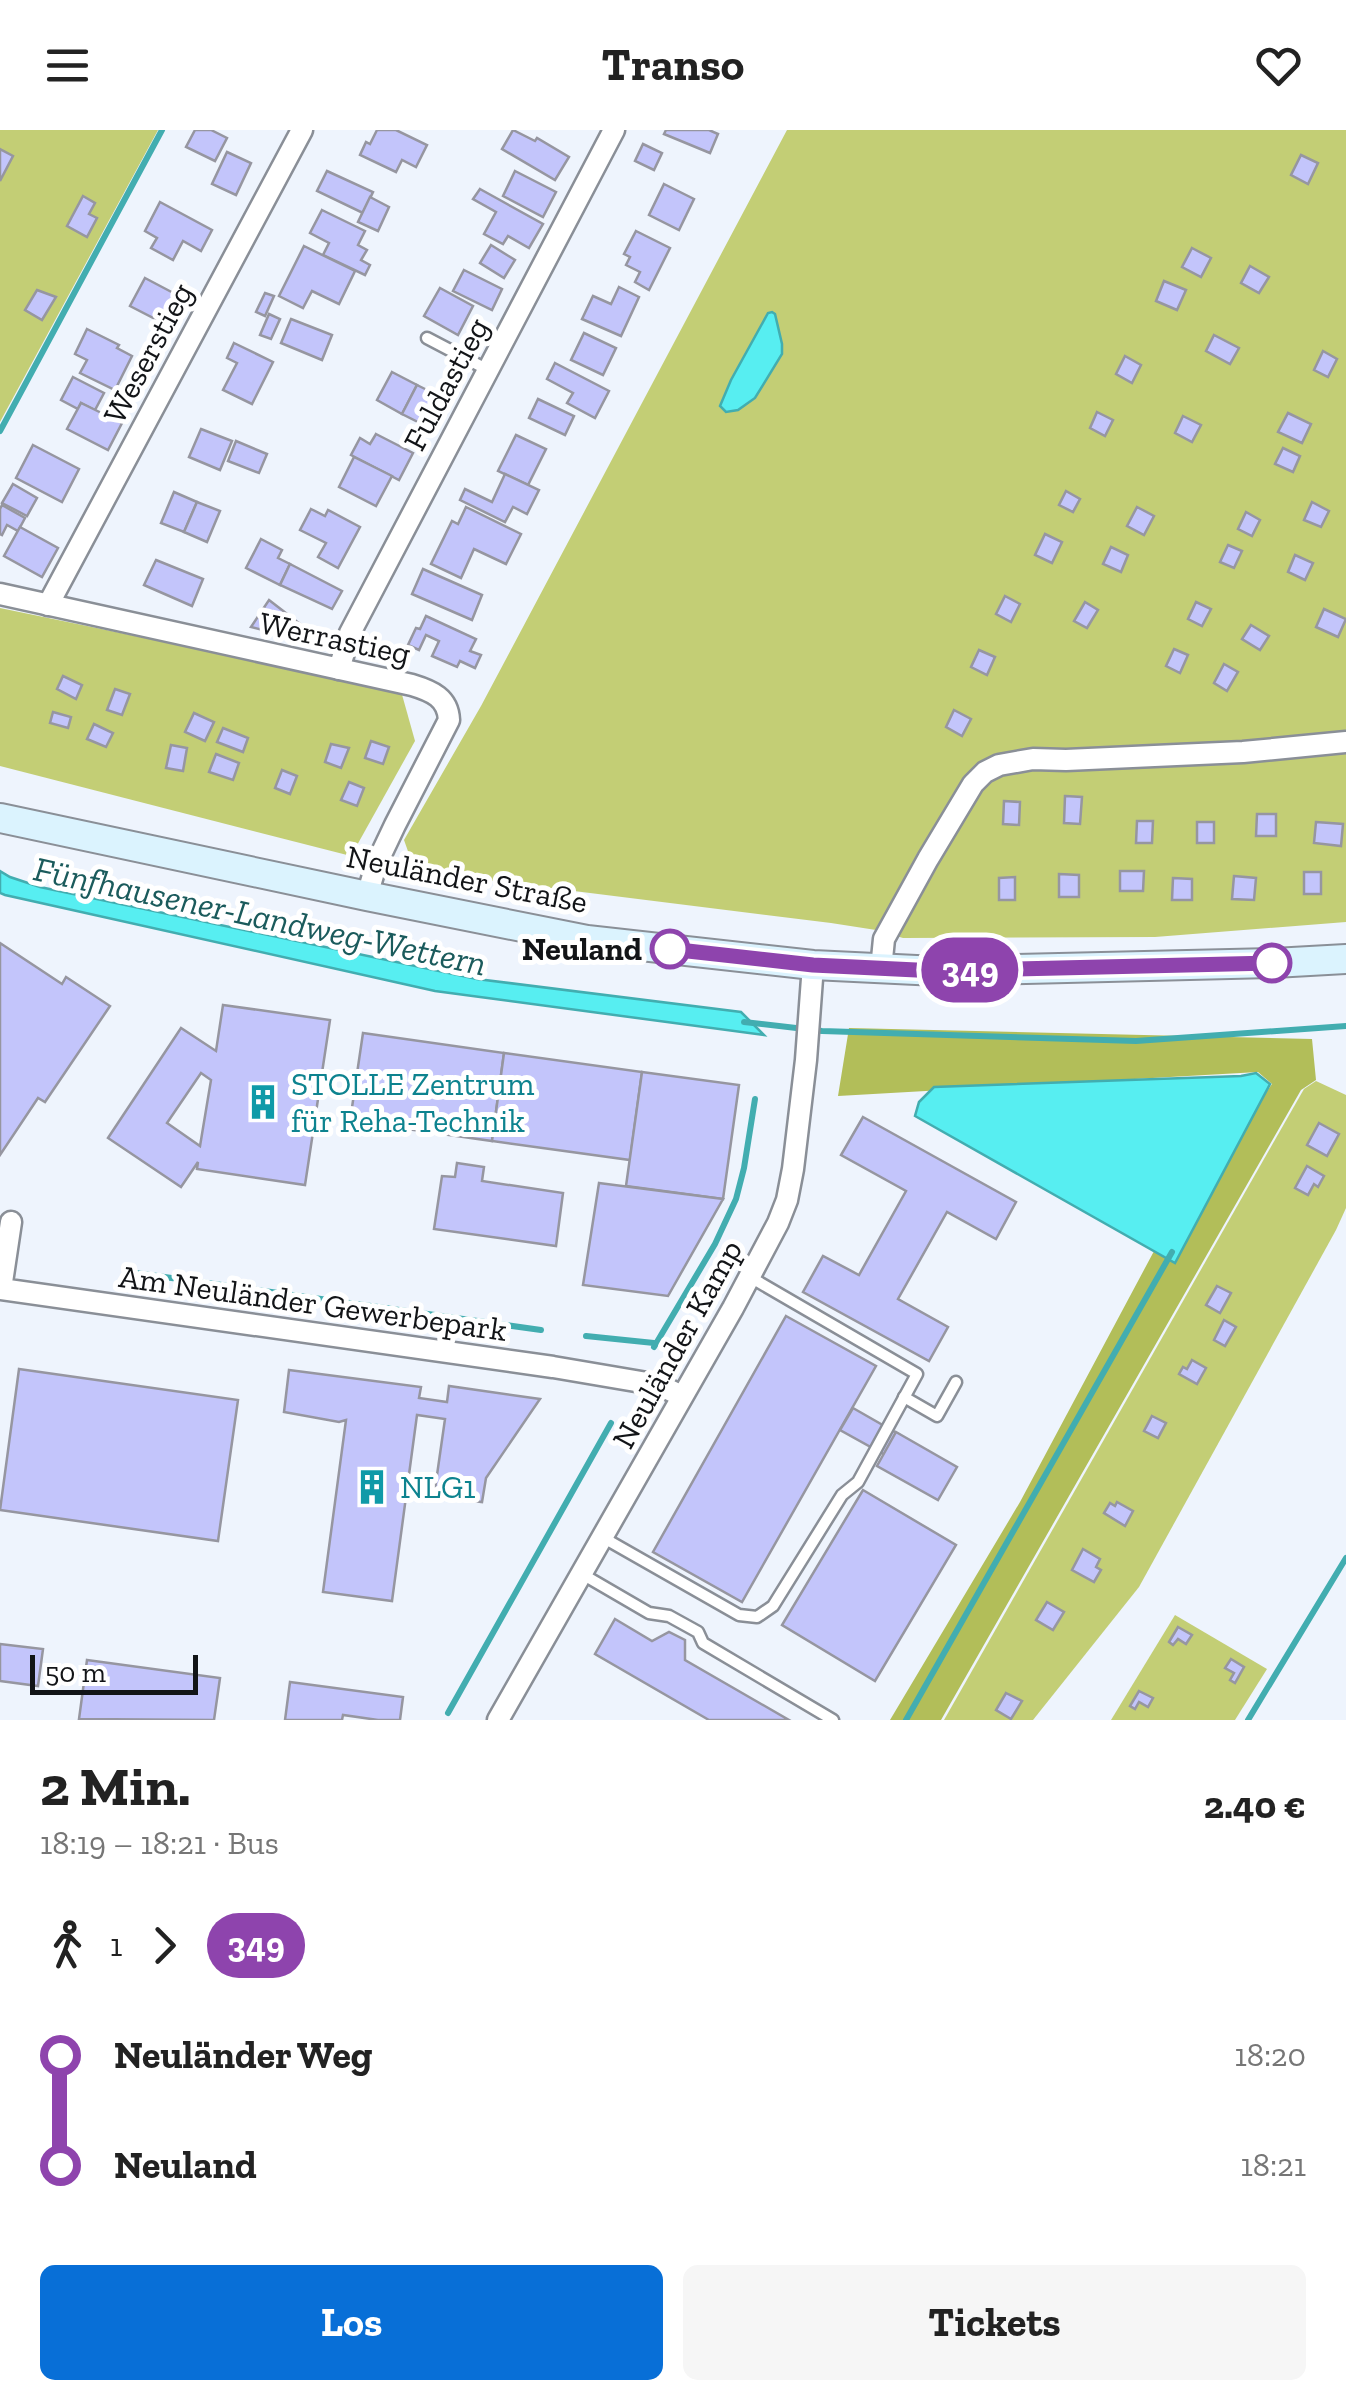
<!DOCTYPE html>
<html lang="de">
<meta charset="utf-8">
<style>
:root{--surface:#fff;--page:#f6f6f6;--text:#222;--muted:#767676;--accent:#086fd7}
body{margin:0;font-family:"Zilla Slab",serif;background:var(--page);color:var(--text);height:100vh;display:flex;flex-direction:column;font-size:38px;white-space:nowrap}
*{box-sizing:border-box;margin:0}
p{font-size:32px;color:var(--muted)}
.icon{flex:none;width:55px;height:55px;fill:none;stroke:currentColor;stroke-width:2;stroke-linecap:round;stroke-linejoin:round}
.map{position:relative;height:1590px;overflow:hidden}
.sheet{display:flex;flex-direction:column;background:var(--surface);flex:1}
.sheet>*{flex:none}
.badge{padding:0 20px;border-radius:32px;font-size:35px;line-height:65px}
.scale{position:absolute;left:30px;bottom:25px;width:168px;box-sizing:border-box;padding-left:10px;border:5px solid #121417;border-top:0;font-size:28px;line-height:35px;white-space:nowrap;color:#121417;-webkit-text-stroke:8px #fff;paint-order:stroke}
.map>.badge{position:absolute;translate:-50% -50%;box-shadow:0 0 0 5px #fff}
.legs{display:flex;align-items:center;gap:15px;height:110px;padding:0 40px;font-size:32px}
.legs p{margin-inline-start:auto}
.head{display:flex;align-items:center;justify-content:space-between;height:170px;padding:0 40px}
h1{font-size:55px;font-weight:700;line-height:75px}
.action{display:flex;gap:20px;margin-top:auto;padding:20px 40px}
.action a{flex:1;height:115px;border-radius:15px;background:var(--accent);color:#fff;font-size:40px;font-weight:700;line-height:115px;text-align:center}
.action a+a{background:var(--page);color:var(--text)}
ul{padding:0 40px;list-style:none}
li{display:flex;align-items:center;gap:35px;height:110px;font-size:38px}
li i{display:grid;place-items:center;width:15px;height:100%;margin:0 12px;background:currentColor}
li i::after{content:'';width:25px;height:25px;margin:-12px;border:8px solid;border-radius:50%;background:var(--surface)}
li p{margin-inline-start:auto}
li:first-child i{background:linear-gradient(#0000 50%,currentColor 0)}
li:last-child i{background:linear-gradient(currentColor 50%,#0000 0)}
header{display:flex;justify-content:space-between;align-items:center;height:130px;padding:0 40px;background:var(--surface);font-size:45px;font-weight:700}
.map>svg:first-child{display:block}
.green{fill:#c3ce75}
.forest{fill:#b2be59}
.water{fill:#57eef1;stroke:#42adb0;stroke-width:2.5}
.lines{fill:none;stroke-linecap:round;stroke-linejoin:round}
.stream{stroke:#42adb0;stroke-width:6}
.building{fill:#c3c5fb;stroke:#9696a0;stroke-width:2.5;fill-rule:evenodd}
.service-casing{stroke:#8a8f97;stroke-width:15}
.minor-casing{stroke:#8a8f97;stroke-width:25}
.secondary-casing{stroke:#8a8f97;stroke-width:32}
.service{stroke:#fff;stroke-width:10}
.minor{stroke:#fff;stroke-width:20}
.secondary{stroke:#dbf3fe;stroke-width:28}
.line-1-casing{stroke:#fff;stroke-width:22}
.line-1{stroke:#8e44ad;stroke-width:15}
.stop-1-dot{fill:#fff;stroke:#8e44ad;stroke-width:5}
.labels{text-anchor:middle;stroke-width:10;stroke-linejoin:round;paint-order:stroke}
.street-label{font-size:32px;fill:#121417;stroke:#fff}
.stop-label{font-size:32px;font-weight:bold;fill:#121417;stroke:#fff;text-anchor:end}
.culture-label{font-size:32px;fill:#0d838f;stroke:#fff;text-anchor:start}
.water-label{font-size:35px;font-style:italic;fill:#1b5b5c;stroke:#fff}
</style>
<header><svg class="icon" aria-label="menu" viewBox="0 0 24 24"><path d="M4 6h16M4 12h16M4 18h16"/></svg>Transo<svg class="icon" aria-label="heart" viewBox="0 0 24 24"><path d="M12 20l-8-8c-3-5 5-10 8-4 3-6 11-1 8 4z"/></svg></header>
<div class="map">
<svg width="1346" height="1590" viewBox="0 0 1346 1590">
<rect width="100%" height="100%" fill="#eef4fd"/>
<!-- green -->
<g class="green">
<path d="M0 0H158L0 292Z"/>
<path d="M787 0H1346V792L1155 807 903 808 876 800 831 793 415 741 404 710 481 576Z"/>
<path d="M0 478 401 561 415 611 351 726 0 636Z"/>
<path d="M1316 951 1346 965V1078L1336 1100 1139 1457 1033 1590H944L1304 959Z"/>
<path d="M1175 1485 1267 1539 1235 1590H1111Z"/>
</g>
<!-- forest -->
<path class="forest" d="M849 898 1312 909 1316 950 1301 960 941 1590H890L1020 1372 1153 1123 1272 954 1258 942 838 966Z"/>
<!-- water -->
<g class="water">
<path d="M772 182 775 184 782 214V224L755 268 738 280 726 282 720 276 731 250 768 183Z"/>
<path d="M0 741 10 747 40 757 477 849 741 882 764 905 435 861 5 765 0 763Z"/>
<path d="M1256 943 1270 954 1175 1133 915 986 919 972 934 957 1241 946Z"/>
</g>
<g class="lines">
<!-- stream -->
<g class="stream">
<path d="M0 301 162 0"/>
<path d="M744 892 822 901 1136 911 1346 896"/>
<path d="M129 1142 541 1200"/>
<path d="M586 1206 654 1213"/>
<path d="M654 1217 715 1114 736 1069 744 1038 755 969"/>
<path d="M448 1583 611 1293"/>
<path d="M906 1590 1172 1122"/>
<path d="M1248 1590 1346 1428"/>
</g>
</g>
<!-- building -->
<g class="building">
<path d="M195 0H211L227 8 215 31 186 17Z"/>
<path d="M377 0H396L427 15 416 37 402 30 396 42 360 25 366 12 370 14Z"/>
<path d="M513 0 535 11 537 8 569 27 555 50 502 19Z"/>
<path d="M666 0H709L718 4 710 23 664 4Z"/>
<path d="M643 14 662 23 654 40 635 31Z"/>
<path d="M0 19 13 26 0 51Z"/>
<path d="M227 22 251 33 236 65 212 54Z"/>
<path d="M1301 25 1318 33 1308 54 1291 45Z"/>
<path d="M327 41 373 62 363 83 317 61Z"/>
<path d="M515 41 556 62 543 87 503 66Z"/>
<path d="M664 54 694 69 679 100 649 85Z"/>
<path d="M480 59 543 94 529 118 508 106 503 114 484 104 496 82 473 69Z"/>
<path d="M83 66 95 73 89 84 97 88 87 107 67 96Z"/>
<path d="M370 67 389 77 378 101 358 92Z"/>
<path d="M160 72 212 100 201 121 183 111 173 130 151 118 157 108 145 101Z"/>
<path d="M322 80 365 101 358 115 367 120 361 130 370 135 365 145 323 125 329 113 310 103Z"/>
<path d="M636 101 670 118 649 160 635 152 640 142 626 135 630 127 624 124Z"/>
<path d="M491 115 515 130 504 148 480 133Z"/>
<path d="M304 116 355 141 339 174 312 161 303 178 279 166Z"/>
<path d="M1192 118 1211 128 1201 147 1182 137Z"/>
<path d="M1250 136 1269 147 1259 163 1241 153Z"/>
<path d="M464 140 502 159 492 180 453 161Z"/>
<path d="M145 148 179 166 165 194 130 176Z"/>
<path d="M1164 151 1186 160 1177 180 1156 171Z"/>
<path d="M619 157 639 167 621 206 582 189 593 166 611 174Z"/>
<path d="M440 158 473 176 458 205 424 186Z"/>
<path d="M37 160 56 167 42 190 25 180Z"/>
<path d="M265 163 274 166 265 186 256 182Z"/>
<path d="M269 184 280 189 271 209 260 205Z"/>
<path d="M291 189 332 205 322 230 281 213Z"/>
<path d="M87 199 119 215 117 218 132 226 115 260 80 243 87 230 75 224Z"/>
<path d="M584 203 616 218 603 245 571 230Z"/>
<path d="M1214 205 1239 218 1230 234 1206 221Z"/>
<path d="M234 213 273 232 252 274 223 260 237 233 227 228Z"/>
<path d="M1323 221 1337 229 1328 247 1314 240Z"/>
<path d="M1125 226 1141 235 1132 253 1116 244Z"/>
<path d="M555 233 609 261 595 288 567 273 573 263 547 249Z"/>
<path d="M392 242 417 255 402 284 377 270Z"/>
<path d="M73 247 104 263 95 280 81 273 78 279 61 270Z"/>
<path d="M417 255 443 268 428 297 402 284Z"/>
<path d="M538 269 574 286 565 305 529 288Z"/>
<path d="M81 273 122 293 108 320 67 299Z"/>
<path d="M1097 282 1113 290 1105 306 1090 298Z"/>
<path d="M1288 283 1311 294 1302 313 1278 302Z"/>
<path d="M1183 286 1201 295 1192 312 1175 303Z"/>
<path d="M201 299 232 311 220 340 189 327Z"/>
<path d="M376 304 413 323 399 350 351 325 360 308 370 314Z"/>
<path d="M516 305 546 319 528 355 498 341Z"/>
<path d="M236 311 267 324 259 343 228 331Z"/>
<path d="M33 315 79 339 62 372 16 348Z"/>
<path d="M1283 318 1300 326 1293 342 1275 334Z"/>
<path d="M354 327 392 346 376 376 339 357Z"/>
<path d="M505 344 539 360 527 384 513 377 505 392 460 370 465 359 492 372Z"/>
<path d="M13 354 37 368 27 386 2 373Z"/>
<path d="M1066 361 1080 369 1073 382 1059 375Z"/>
<path d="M174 362 197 372 184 402 161 393Z"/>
<path d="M197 372 220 381 207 412 184 402Z"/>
<path d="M1312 372 1329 381 1321 397 1304 390Z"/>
<path d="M2 375 25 388 18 401 7 395 2 405 0 404V379Z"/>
<path d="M466 377 521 404 506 434 474 419 461 448 431 434 452 391 458 394Z"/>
<path d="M1137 377 1154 386 1144 405 1127 396Z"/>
<path d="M311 379 325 386 328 380 360 397 338 438 318 427 326 413 300 400Z"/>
<path d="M1246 382 1260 390 1252 406 1238 399Z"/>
<path d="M20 397 58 418 42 447 4 426Z"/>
<path d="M1045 404 1062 412 1052 433 1035 425Z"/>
<path d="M261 409 282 420 278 428 290 434 280 455 246 438Z"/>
<path d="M1228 415 1242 421 1234 438 1220 432Z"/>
<path d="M1111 417 1128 425 1121 442 1103 434Z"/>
<path d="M1295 425 1313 433 1305 450 1288 442Z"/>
<path d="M156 430 203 449 192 476 144 455Z"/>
<path d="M290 434 342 461 332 479 280 455Z"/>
<path d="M423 439 482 465 472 490 412 464Z"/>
<path d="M1005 466 1020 474 1011 492 996 484Z"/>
<path d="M269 470 313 504 307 511 251 497Z"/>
<path d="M1085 472 1098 480 1087 498 1074 491Z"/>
<path d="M1196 472 1211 479 1202 496 1188 489Z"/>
<path d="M1324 479 1346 489 1338 507 1316 497Z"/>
<path d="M426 486 476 509 470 521 481 525 475 538 460 531 457 537 432 526 439 511 426 505 419 520 408 515 416 498 420 499Z"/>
<path d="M1251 495 1269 506 1260 520 1242 509Z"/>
<path d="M1174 519 1188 525 1180 543 1166 536Z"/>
<path d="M979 520 995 527 987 545 971 537Z"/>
<path d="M1224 534 1238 542 1227 561 1214 553Z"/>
<path d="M63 546 82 555 76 569 57 559Z"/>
<path d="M115 559 130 564 122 585 107 580Z"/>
<path d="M954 580 971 589 962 606 946 597Z"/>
<path d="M53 582 71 587 68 598 50 593Z"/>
<path d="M194 583 214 592 205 611 185 602Z"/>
<path d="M94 594 113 603 106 617 87 609Z"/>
<path d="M223 598 248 608 243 622 217 612Z"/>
<path d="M371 611 389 617 383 634 365 628Z"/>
<path d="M331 614 349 618 341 638 325 632Z"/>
<path d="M171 615 187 618 183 641 166 638Z"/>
<path d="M216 624 239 633 233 650 209 642Z"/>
<path d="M282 640 297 646 290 664 275 658Z"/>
<path d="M349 652 364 658 357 676 341 670Z"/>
<path d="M1065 666 1082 667 1080 694 1064 693Z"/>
<path d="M1004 671 1020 672 1019 695 1003 694Z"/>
<path d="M1257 684H1276V706H1256Z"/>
<path d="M1137 691H1153L1152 713H1136Z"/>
<rect x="1197" y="692" width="17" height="21"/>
<path d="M1316 692 1343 694 1341 716 1314 713Z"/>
<path d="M1120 741H1144L1143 761H1120Z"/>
<rect x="1304" y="742" width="17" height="22"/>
<path d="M1059 744 1079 745V767H1059Z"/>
<path d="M1234 746 1256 748 1254 770 1232 769Z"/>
<path d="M1015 747V770H999V748Z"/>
<path d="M1173 748 1192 749V770H1172Z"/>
<path d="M0 813 62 854 66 847 110 876 45 972 38 968 0 1025Z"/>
<path d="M223 875 330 890 305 1055 197 1039 198 1032 181 1057 108 1008 181 898 216 921ZM201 943 211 950 200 1016 167 993Z"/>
<path d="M363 903 504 923 492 1011 350 991Z"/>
<path d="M504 923 642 942 630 1030 492 1011Z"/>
<path d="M642 942 739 955 723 1069 626 1056Z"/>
<path d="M863 987 1016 1072 996 1109 947 1082 898 1169 948 1197 929 1231 803 1162 823 1126 859 1145 906 1061 841 1025Z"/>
<path d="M1319 993 1339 1004 1327 1026 1307 1015Z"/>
<path d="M457 1033 484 1037 482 1051 563 1063 556 1116 434 1099 442 1046 455 1047Z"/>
<path d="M1307 1036 1324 1046 1318 1057 1314 1054 1308 1065 1295 1058Z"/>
<path d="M599 1053 723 1069 668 1166 583 1155Z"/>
<path d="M1217 1156 1231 1163 1220 1183 1206 1175Z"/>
<path d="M786 1186 876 1236 742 1472 653 1422Z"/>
<path d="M1224 1190 1236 1197 1225 1216 1214 1210Z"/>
<path d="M1192 1230 1206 1238 1197 1254 1179 1244 1183 1237 1187 1239Z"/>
<path d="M19 1239 238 1270 218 1411 0 1380Z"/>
<path d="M289 1240 421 1257 419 1268 447 1272 449 1256 540 1269 486 1348 482 1372 434 1366 445 1289 417 1285 392 1471 323 1462 346 1290 339 1292 284 1282Z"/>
<path d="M853 1278 900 1305 887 1326 840 1300Z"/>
<path d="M1152 1286 1166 1293 1158 1308 1144 1301Z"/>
<path d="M896 1302 957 1337 938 1370 877 1336Z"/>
<path d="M863 1360 956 1415 875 1551 782 1495Z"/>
<path d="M1117 1372 1133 1381 1125 1396 1104 1383 1110 1373 1115 1376Z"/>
<path d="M1083 1419 1100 1429 1096 1437 1101 1440 1094 1452 1072 1440Z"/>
<path d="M1047 1472 1064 1482 1053 1500 1036 1490Z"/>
<path d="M615 1489 652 1511 669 1502 685 1510V1530L789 1590H709L595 1524Z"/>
<path d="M1178 1497 1192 1505 1186 1514 1178 1509 1173 1515 1169 1512Z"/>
<path d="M0 1514 43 1519 38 1556 0 1551Z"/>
<path d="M1231 1529 1244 1537 1235 1553 1230 1550 1234 1543 1225 1538Z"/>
<path d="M87 1530 220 1548 214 1590 79 1589Z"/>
<path d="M290 1552 403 1567 400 1590H378L343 1585 342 1590H285Z"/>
<path d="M1139 1561 1153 1568 1148 1577 1139 1572 1135 1579 1130 1576Z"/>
<path d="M1006 1563 1022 1571 1011 1589 996 1580Z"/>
</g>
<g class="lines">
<defs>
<g id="service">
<path d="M427 208 488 240"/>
<path d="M904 1267 937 1286 956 1252"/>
<path d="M602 1407 739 1485 757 1487 773 1476 842 1365 858 1352 917 1244 750 1147"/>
<path d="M582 1444 649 1483 669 1486 698 1502 703 1513 833 1590"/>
</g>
<g id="minor">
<path d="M0 464 412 555C432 561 448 568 449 590L395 695 376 735 367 766"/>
<path d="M48 475 302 0"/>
<path d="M339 539 350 503 614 0"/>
<path d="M881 839 884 809 928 729 973 654 985 642 999 635 1033 629 1066 630 1243 622 1346 612"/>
<path d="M11 1092 1 1159 553 1237 659 1255 682 1266"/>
<path d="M498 1590 733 1178 778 1093 787 1070 793 1039 806 930 813 835"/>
</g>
<path id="secondary" d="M0 688 367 766 587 810 813 835 937 841 1274 833 1346 829"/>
</defs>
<!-- service casing -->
<use href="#service" class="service-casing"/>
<!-- minor casing -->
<use href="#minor" class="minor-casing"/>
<!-- secondary casing -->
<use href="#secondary" class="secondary-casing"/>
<!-- service -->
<use href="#service" class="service"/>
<!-- minor -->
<use href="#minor" class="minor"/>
<!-- secondary -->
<use href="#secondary" class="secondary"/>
</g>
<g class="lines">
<defs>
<path id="line-1" d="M670 819 813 835 937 841 1272 833"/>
</defs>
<!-- line-1 casing -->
<use href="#line-1" class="line-1-casing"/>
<!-- line-1 -->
<use href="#line-1" class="line-1"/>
</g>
<!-- icons -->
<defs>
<symbol id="building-bare" viewBox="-9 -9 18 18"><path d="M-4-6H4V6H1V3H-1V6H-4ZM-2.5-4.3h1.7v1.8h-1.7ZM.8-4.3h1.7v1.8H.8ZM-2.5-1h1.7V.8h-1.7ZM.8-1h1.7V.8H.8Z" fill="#0f9aa8" stroke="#fff" stroke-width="2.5" paint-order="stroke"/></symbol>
</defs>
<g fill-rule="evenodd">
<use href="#building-bare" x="238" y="947" width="50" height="50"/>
<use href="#building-bare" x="347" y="1332" width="50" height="50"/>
</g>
<!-- markers -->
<g class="stop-1-dot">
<circle cx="670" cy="819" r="18"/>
<circle cx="1272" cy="833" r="18"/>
</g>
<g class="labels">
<!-- street labels -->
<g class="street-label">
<text transform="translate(148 223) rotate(-62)" y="11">Weserstieg</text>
<text transform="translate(446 254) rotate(-62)" y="11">Fuldastieg</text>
<text transform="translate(335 508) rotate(12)" y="11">Werrastieg</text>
<text transform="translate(467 749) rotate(11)" y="11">Neuländer Straße</text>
<text transform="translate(313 1173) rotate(8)" y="11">Am Neuländer Gewerbepark</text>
<text transform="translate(677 1214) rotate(-61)" y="11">Neuländer Kamp</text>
</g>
<!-- stop labels -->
<g class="stop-label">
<text x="642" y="830">Neuland</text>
</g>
<!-- culture labels -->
<g class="culture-label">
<text x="291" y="965">STOLLE Zentrum<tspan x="291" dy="37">für Reha-Technik</tspan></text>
<text x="400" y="1368">NLG1</text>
</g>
<!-- water labels -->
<g class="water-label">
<text transform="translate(260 786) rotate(12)" y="12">Fünfhausener-Landweg-Wettern</text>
</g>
</g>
</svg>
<div class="scale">50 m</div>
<b class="badge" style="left:970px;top:840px;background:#8e44ad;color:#fff">349</b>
</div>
<section class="sheet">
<div class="head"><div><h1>2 Min.</h1><p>18:19 – 18:21 · Bus</p></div><b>2.40 €</b></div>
<div class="legs"><svg class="icon" aria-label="walk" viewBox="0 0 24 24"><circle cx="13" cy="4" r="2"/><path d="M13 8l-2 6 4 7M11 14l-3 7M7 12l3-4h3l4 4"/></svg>1<svg class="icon" aria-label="forward" viewBox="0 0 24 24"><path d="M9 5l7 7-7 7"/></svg><b class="badge" style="background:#8e44ad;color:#fff">349</b></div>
<ul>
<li><i style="color:#8e44ad"></i><b>Neuländer Weg</b><p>18:20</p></li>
<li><i style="color:#8e44ad"></i><b>Neuland</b><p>18:21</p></li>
</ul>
<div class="action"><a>Los</a><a>Tickets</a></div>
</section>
